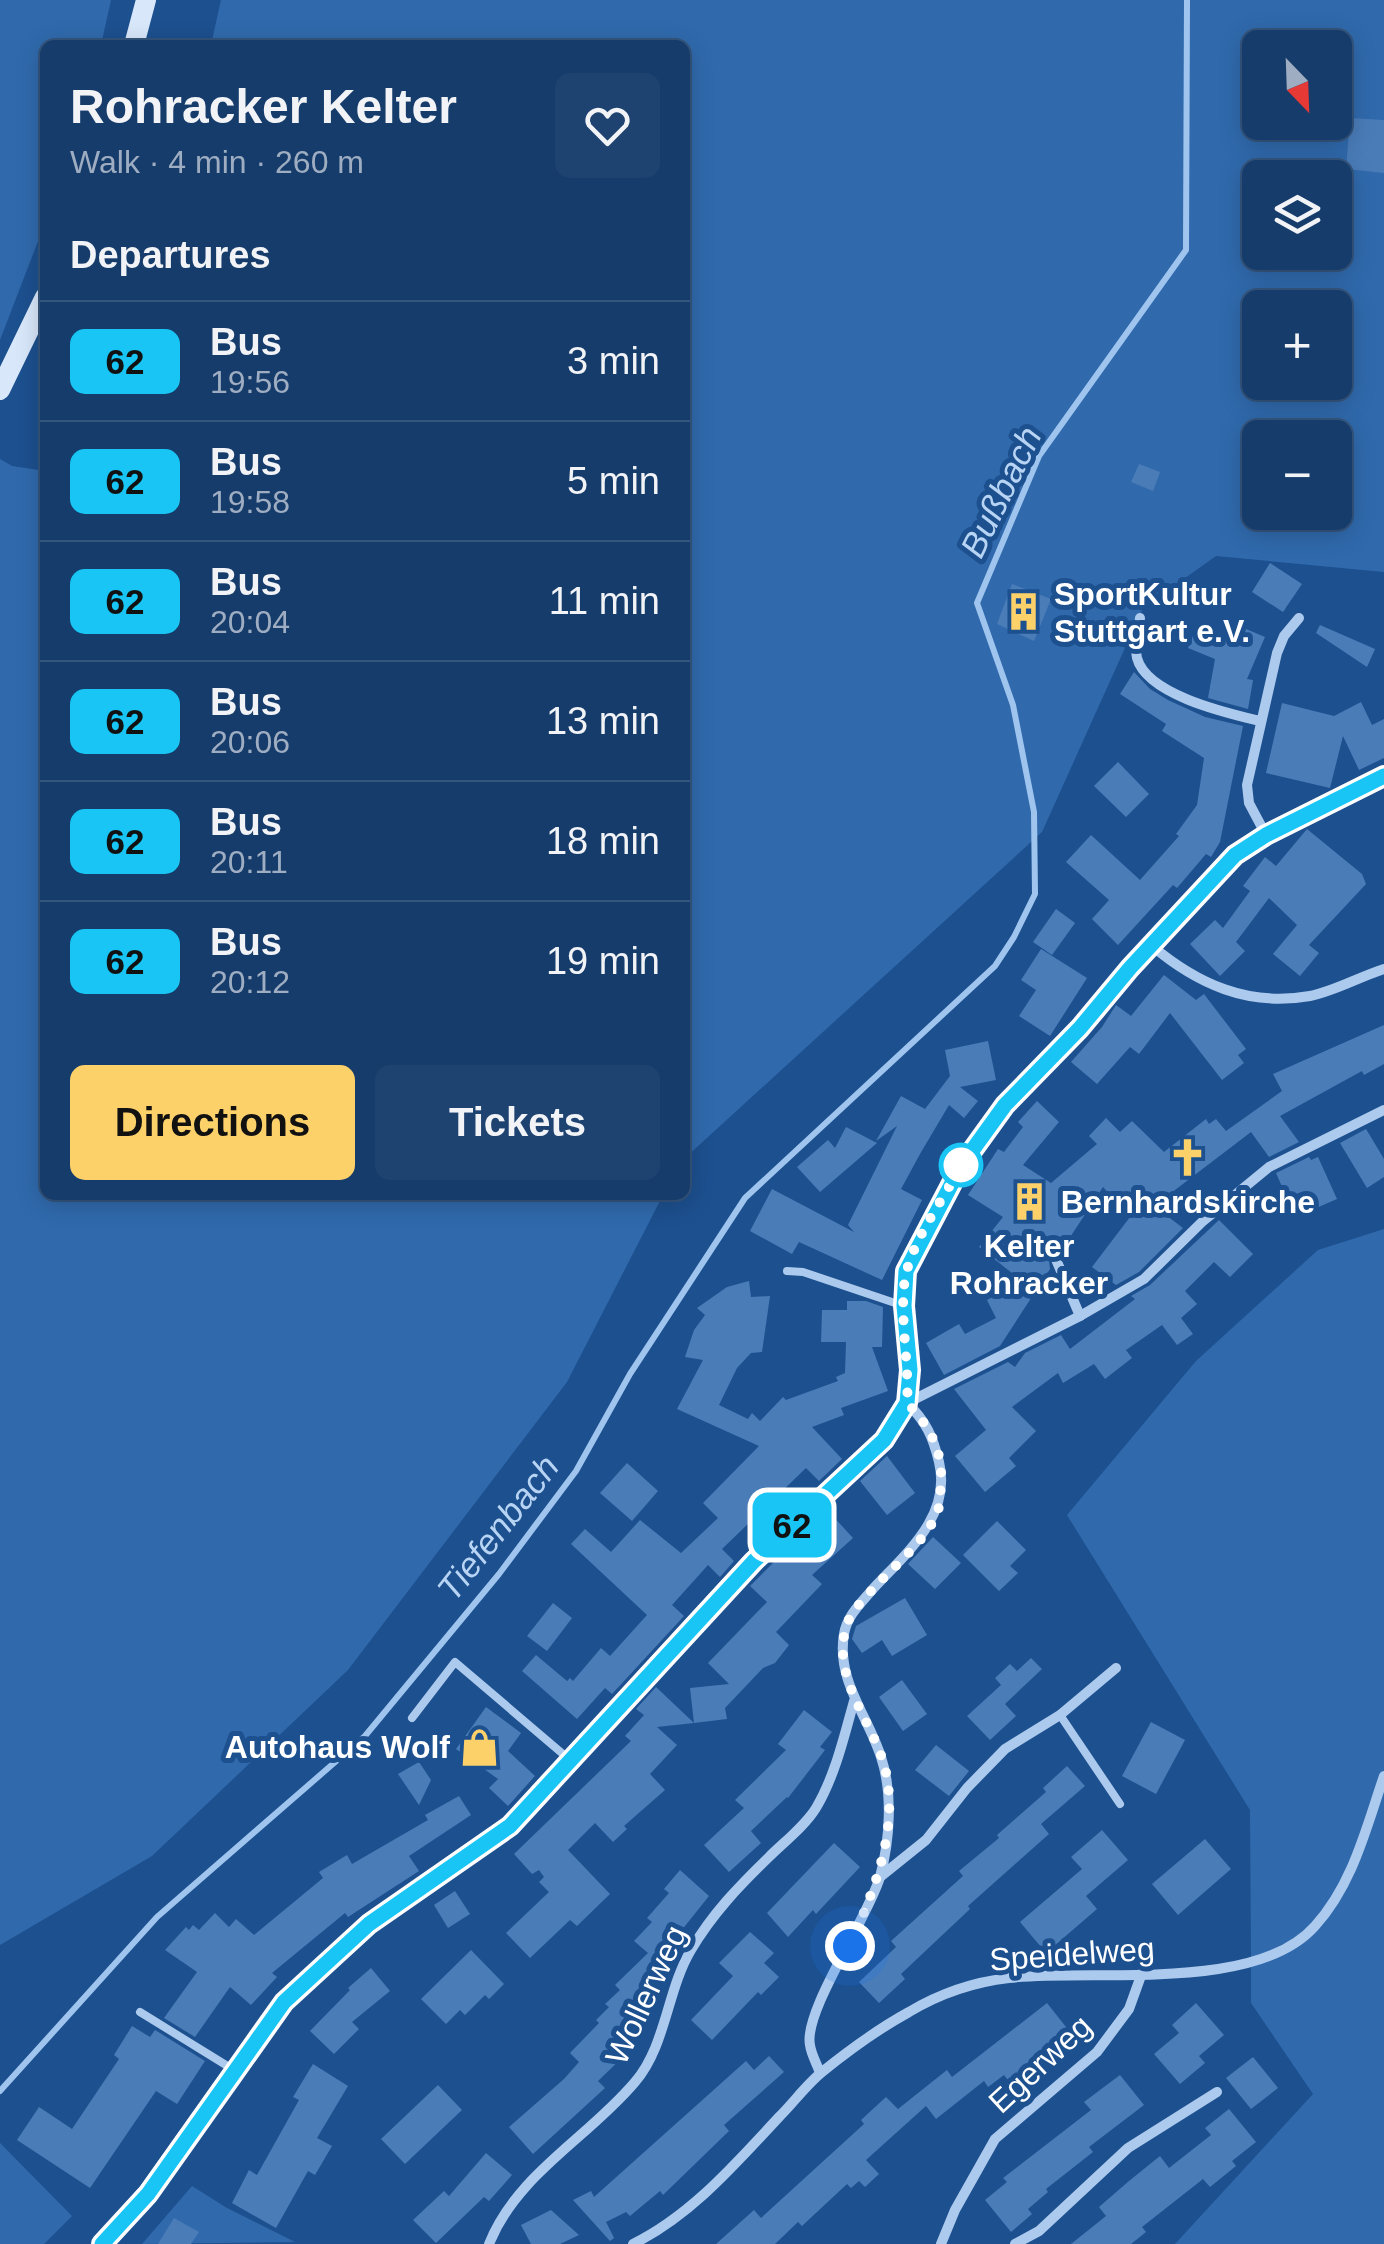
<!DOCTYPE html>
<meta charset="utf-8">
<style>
:root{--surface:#163c6b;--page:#1f4371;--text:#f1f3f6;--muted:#9eadc1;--line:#35567e;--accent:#fdd16a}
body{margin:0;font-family:Arial,sans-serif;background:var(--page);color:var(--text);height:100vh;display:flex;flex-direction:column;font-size:38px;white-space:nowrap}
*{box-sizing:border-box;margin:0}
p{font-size:32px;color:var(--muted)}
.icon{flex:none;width:55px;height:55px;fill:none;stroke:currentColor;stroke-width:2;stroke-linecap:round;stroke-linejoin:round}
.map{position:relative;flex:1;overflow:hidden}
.sheet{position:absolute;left:40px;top:40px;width:650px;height:1160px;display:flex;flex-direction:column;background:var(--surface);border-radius:15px;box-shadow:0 5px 25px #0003,0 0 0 2px var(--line)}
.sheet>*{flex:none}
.badge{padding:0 20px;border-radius:15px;font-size:35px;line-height:65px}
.needle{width:65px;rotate:157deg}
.controls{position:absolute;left:1242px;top:30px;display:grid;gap:20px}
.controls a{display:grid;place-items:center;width:110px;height:110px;border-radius:15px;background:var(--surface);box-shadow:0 5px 25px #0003,0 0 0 2px var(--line);font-size:50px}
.you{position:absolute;width:50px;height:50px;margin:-25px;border:8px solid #fff;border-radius:50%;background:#1a73e8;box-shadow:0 0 0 15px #1a73e833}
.map>.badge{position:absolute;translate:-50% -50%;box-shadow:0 0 0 5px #fff}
h2{padding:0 30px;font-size:38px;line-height:90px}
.round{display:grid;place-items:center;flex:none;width:105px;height:105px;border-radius:15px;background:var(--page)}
.overview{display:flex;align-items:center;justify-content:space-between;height:170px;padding:0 30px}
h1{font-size:48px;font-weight:800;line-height:75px}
.button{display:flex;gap:20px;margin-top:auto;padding:20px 30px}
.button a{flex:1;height:115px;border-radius:15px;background:var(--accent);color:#111;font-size:40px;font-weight:800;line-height:115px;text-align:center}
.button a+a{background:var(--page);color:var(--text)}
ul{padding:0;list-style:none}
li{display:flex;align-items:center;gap:30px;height:120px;padding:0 30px;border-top:2px solid var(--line)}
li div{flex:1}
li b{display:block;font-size:38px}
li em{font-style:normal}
li .badge{min-width:110px;font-weight:700;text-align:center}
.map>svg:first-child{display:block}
.green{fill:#306aad;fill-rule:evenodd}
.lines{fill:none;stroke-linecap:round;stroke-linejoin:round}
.stream{stroke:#9fc5ef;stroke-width:6}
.building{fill:#4a7cb8}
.lane{stroke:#accaed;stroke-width:8}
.street{stroke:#accaed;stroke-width:10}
.secondary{stroke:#d8e7fa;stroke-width:20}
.line-casing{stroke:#fff;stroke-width:22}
.line{stroke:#18c5f4;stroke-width:15}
.walk{stroke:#fff;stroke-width:10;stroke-dasharray:0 18}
.stop-dot{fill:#fff;stroke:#18c5f4;stroke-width:5}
.labels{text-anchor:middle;stroke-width:10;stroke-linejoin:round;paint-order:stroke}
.poi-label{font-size:32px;font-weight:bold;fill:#fff;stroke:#1d508f}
.street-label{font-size:32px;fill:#fff;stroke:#1d508f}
.water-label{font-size:35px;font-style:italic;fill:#b8d4f4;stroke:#1d508f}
</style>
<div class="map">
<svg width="1384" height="2244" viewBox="0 0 1384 2244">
<rect width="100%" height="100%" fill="#1d508f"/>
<!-- green -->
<g class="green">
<path d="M0 0H111L101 45H45V223L0 340Z"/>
<path d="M221 0H1384V572L1216 556 1143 608 1042 832 685 1158V45H211ZM1260 48H1335V122H1260ZM1260 178H1335V252H1260ZM1260 308H1335V382H1260ZM1260 438H1335V512H1260Z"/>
<path d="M0 459 12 466 45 471V1195H663L567 1382 348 1670 152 1856 0 1945Z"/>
<path d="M1384 1229V2244H1175L1313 2094 1251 2003V1962L1302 1935 1251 1960 1250 1810 1067 1515 1196 1361 1318 1250Z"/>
<path d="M0 2143 72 2216 44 2244H0Z"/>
<path d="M192 2186 227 2208 295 2242 142 2244Z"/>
</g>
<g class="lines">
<!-- stream -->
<path class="stream" d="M0 2091 157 1917 365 1736 499 1574 576 1471 630 1374 745 1198 995 966 1014 937 1035 894 1034 812 1013 705 977 603 1039 456 1186 250 1187 0"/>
</g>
<!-- building -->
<g class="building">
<path d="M1350 118 1384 120V173L1346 169Z"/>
<path d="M1139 464 1160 472 1153 491 1131 482Z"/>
<path d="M1270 563 1302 584 1283 612 1252 592Z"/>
<path d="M1012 584 1051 599 1034 641 997 624Z"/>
<path d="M1232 623 1265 637 1247 679 1253 680 1248 709 1208 698 1215 659 1188 648 1197 626 1226 638Z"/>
<path d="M1320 625 1375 649 1367 667 1316 633Z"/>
<path d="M1134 672 1150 689 1168 700 1205 717 1243 726 1220 842 1211 857 1206 854 1177 888 1173 885 1118 945 1092 919 1109 900 1066 862 1091 835 1140 880 1179 836 1176 834 1197 805 1204 758 1162 731 1166 724 1120 694Z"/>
<path d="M1361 702 1372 725 1384 719V758L1359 770 1343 736 1330 788 1266 773 1282 703 1334 716Z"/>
<path d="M1118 762 1149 794 1126 817 1094 786Z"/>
<path d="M1307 829 1362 874 1366 884 1309 945 1319 953 1300 976 1273 954 1297 925 1269 898 1236 942 1245 951 1220 976 1190 944 1215 920 1223 928 1250 891 1243 886 1265 857 1276 866Z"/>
<path d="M1056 909 1075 923 1052 955 1033 942Z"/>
<path d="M1041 949 1087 978 1050 1036 1019 1016 1036 990 1021 980Z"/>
<path d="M1164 975 1196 1000 1204 994 1246 1049 1238 1055 1244 1063 1222 1080 1170 1013 1139 1054 1130 1047 1097 1084 1071 1062 1102 1027 1116 1005 1131 1016Z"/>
<path d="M1384 1025V1064L1364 1075 1362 1071 1280 1116 1299 1142 1269 1157 1251 1132 1154 1206 1183 1228 1139 1272 1116 1285 1092 1267 1130 1217 1103 1187 1061 1251 1055 1248 1048 1253 1050 1269 1000 1346 944 1375 926 1343 959 1324 965 1334 996 1318 987 1300 1022 1281 979 1247 1003 1217 968 1195 998 1149 1004 1152 1023 1127 1018 1122 1037 1101 1059 1122 1023 1165 1051 1183 1097 1144 1089 1136 1106 1118 1120 1132 1132 1121 1164 1152 1206 1119 1209 1124 1216 1119 1226 1131 1282 1091 1273 1074Z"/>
<path d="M988 1041 996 1080 960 1087 978 1101 964 1118 949 1105 920 1154 901 1189 922 1200 882 1280 799 1242 792 1254 750 1231 772 1189 854 1232 848 1225 897 1126 876 1141 901 1096 925 1109 950 1076 945 1050Z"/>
<path d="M846 1127 877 1143 820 1192 797 1167 828 1140 835 1148Z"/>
<path d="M1366 1129 1384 1159V1177L1367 1188 1340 1143Z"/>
<path d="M1309 1157 1311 1160 1318 1157 1337 1199 1307 1212 1299 1193 1287 1198 1276 1173Z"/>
<path d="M1219 1220 1253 1254 1230 1277 1214 1262 1185 1291 1197 1304 1181 1318 1193 1334 1177 1345 1162 1325 1126 1350 1132 1358 1105 1379 1094 1364 1063 1383 1058 1373 1012 1407 1036 1431 1009 1458 1016 1466 985 1492 955 1456 986 1430 954 1389 1008 1362 1015 1367 1025 1353 1061 1335 1070 1349 1135 1299 1131 1296 1150 1285Z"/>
<path d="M749 1281 751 1297 770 1296 762 1352 751 1353 737 1368 719 1405 748 1419 752 1413 760 1421 783 1397 786 1400 838 1381 836 1377 845 1373 846 1342H821L822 1310H847V1301H866L883 1307 882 1347H872L888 1391 841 1408 844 1415 812 1427 842 1459 819 1481 806 1468 722 1549 734 1561 720 1577 708 1565 672 1605 684 1616 612 1694 605 1688 577 1719 522 1671 536 1655 567 1681 570 1678 573 1681 601 1648 610 1656 647 1615 571 1544 585 1529 611 1552 640 1520 681 1553 718 1518 703 1503 759 1446 677 1409 703 1360 685 1357 694 1330 705 1315 697 1308 727 1287Z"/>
<path d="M887 1456 915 1493 887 1515 860 1481Z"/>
<path d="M627 1463 658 1491 632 1521 600 1493Z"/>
<path d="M830 1513 853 1538 812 1575 822 1584 776 1632 789 1645 775 1663 763 1668 725 1708 727 1719 694 1723 690 1688 729 1684 708 1663 767 1602 750 1586 794 1542Z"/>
<path d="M997 1521 1026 1550 1010 1566 1018 1573 999 1591 963 1555Z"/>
<path d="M933 1537 961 1563 935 1589 908 1564Z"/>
<path d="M905 1598 927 1635 892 1656 882 1640 862 1653 852 1639 856 1626Z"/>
<path d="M553 1603 572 1618 547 1651 527 1636Z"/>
<path d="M1031 1658 1042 1669 1005 1704 1016 1716 990 1740 967 1716 1001 1685 995 1678 1010 1664 1017 1671Z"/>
<path d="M902 1680 927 1714 903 1731 879 1697Z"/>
<path d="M656 1687 694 1723 657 1727 677 1745 650 1774 665 1790 624 1826 627 1829 613 1842 595 1823 568 1850 610 1894 577 1926 570 1920 530 1958 506 1933 549 1892 539 1882 544 1877 539 1870 532 1874 514 1854 631 1741 625 1736 644 1715 636 1709Z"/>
<path d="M486 1707 521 1733 508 1751 535 1776 508 1806 489 1788 498 1779 456 1749Z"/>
<path d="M804 1710 832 1732 820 1747 825 1750 788 1798 787 1797 751 1831 761 1843 729 1872 704 1845 744 1808 735 1800 786 1750 778 1744Z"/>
<path d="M1151 1722 1185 1740 1156 1794 1122 1776Z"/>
<path d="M936 1745 969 1771 949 1796 915 1770Z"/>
<path d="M419 1762 431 1780 419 1805 398 1774Z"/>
<path d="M1067 1766 1085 1786 1041 1824 1049 1834 968 1906 970 1909 901 1974 905 1979 879 2003 859 1982 896 1947 891 1941 963 1876 959 1871 999 1838 997 1835 1046 1792 1043 1788Z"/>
<path d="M459 1796 471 1815 409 1856 419 1871 348 1917 345 1913 272 1973 277 1977 251 2005 230 1987 195 2037 164 2018 197 1972 165 1950 186 1927 189 1930 193 1925 199 1930 215 1913 229 1927 236 1919 254 1935 323 1878 319 1872 347 1855 352 1864 428 1820 425 1815Z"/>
<path d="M1102 1830 1128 1860 1086 1896 1097 1909 1046 1953 1020 1922 1082 1869 1071 1857Z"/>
<path d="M1205 1839 1231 1869 1178 1915 1152 1884Z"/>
<path d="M834 1843 860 1867 816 1914 813 1910 788 1937 767 1913Z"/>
<path d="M680 1870 709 1896 673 1941 677 1944 646 1979 659 1993 640 2011 646 2017 632 2030 636 2035 623 2048 628 2052 598 2081 605 2088 533 2154 509 2127 564 2079 579 2062 570 2053 599 2023 596 2020 609 2007 605 2004 620 1990 615 1985 648 1953 634 1941 652 1922 647 1918 669 1893 664 1889Z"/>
<path d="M455 1891 470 1914 448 1928 434 1905Z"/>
<path d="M750 1932 774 1953 764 1963 779 1977 761 1995 758 1992 712 2040 691 2020 733 1976 719 1963Z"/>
<path d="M471 1950 504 1984 489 1999 485 1995 465 2015 460 2010 446 2024 421 1999Z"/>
<path d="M371 1968 390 1991 352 2022 359 2029 334 2054 310 2031 350 1990 348 1988Z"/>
<path d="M1047 2003 1070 2032 1025 2068 1035 2082 1019 2095 1004 2075 988 2087 984 2081 936 2119 926 2106 866 2160 879 2174 865 2187 859 2181 851 2188 847 2184 802 2226 798 2222 775 2244H716L754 2210 761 2218 864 2124 861 2120 886 2097 898 2109 947 2070 952 2077Z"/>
<path d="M1196 2003 1224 2035 1199 2056 1205 2063 1180 2084 1154 2054 1179 2033 1172 2025Z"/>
<path d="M132 2026 150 2037 155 2030 205 2061 177 2104 156 2091 90 2188 17 2140 39 2107 72 2129 119 2059 114 2055Z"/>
<path d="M769 2056 784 2072 724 2125 729 2131 663 2195 660 2191 630 2216 626 2212 606 2222 614 2238 610 2241 573 2200 591 2191 594 2197 746 2061 754 2070Z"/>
<path d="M1253 2057 1278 2088 1251 2109 1226 2078Z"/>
<path d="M313 2064 348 2086 317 2138 332 2146 315 2175 308 2171 276 2228 232 2203 249 2170 257 2175 299 2100 293 2097Z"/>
<path d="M1120 2075 1144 2105 1089 2147 1093 2152 1046 2189 1048 2192 1028 2209 1032 2214 1011 2232 985 2200 1007 2182 1003 2178 1091 2110 1084 2102Z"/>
<path d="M438 2085 462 2110 405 2164 381 2139Z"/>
<path d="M1229 2109 1256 2142 1232 2161 1236 2166 1210 2187 1203 2179 1142 2227 1146 2232 1131 2244H1071L1106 2216 1099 2207 1129 2181 1160 2156 1169 2168 1211 2135 1205 2128Z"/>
<path d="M486 2153 512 2175 489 2201 484 2197 436 2243 413 2220 444 2191 449 2196Z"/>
<path d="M551 2210 579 2235 560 2244H531L521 2225Z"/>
<path d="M174 2218 199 2232 191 2244H158Z"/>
</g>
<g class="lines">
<!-- lane -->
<g class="lane">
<path d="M787 1271 803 1272 904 1306"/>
<path d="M1060 1715 1120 1804"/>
<path d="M412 1718 455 1662 570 1760"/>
<path d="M140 2012 234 2070"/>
</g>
<!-- street -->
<g class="street">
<path d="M1140 618C1139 630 1134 647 1137 658 1147 695 1227 713 1260 721"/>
<path d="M1266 835 1249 803 1247 785 1277 653 1284 636 1299 618"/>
<path d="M1151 945C1197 984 1248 1007 1310 996 1335 991 1359 977 1384 969"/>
<path d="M1055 1257 1080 1316"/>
<path d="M907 1402 910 1370 904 1306 907 1271 949 1186 975 1144 1005 1105 1080 1028 1151 945 1235 855 1266 835 1384 776"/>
<path d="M907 1403 1080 1316 1144 1279 1202 1222 1269 1167 1384 1110"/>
<path d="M880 1877 926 1840 967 1788 1005 1749 1060 1715 1116 1668"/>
<path d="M820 2073C817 2064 811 2054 810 2045 803 2012 868 1918 880 1877 890 1840 893 1793 881 1757 868 1716 836 1680 844 1634 847 1616 860 1604 872 1590 905 1554 952 1517 939 1462 933 1437 926 1421 907 1403"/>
<path d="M489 2244C517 2174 588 2138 635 2082 666 2046 667 1990 691 1950 712 1914 739 1886 769 1857 784 1842 805 1826 816 1808 835 1776 844 1737 854 1701"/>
<path d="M633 2244C692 2215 736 2163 780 2116 794 2102 807 2084 822 2072 848 2051 880 2028 909 2012 939 1994 974 1982 1009 1978 1092 1968 1255 1994 1315 1926 1353 1884 1366 1828 1384 1776"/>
<path d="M941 2244 955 2210 995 2139 1097 2052 1129 2009 1142 1973"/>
<path d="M1015 2244 1039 2231 1128 2148 1217 2092"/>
</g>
<!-- secondary -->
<g class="secondary">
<path d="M134 45 146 0"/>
<path d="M0 390 45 297"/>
<path d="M102 2244 147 2194 284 2002 369 1924 510 1826 753 1561 884 1440 907 1403"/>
</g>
</g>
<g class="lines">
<defs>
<path id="line" d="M102 2244 148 2194 284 2002 369 1924 510 1826 754 1561 884 1440 907 1403 910 1370 904 1306 906 1271 961 1166 1005 1105 1080 1028 1130 968 1235 855 1266 835 1384 776"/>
</defs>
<!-- line casing -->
<use href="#line" class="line-casing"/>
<!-- line -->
<use href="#line" class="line"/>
<!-- walk -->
<path class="walk" d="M850 1946C872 1894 897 1837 887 1778 879 1727 830 1682 846 1627 850 1613 862 1601 872 1590 893 1566 930 1539 939 1507 941 1498 940 1486 941 1477 942 1448 927 1423 907 1403 910 1363 897 1305 907 1270 917 1233 944 1199 961 1165"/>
</g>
<!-- icons -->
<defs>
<symbol id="building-bare" viewBox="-9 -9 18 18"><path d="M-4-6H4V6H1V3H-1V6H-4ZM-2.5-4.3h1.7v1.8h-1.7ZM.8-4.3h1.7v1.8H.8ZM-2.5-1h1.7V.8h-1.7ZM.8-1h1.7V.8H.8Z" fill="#fdd16a" stroke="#1d508f" stroke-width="2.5" paint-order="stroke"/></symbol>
<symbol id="church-bare" viewBox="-9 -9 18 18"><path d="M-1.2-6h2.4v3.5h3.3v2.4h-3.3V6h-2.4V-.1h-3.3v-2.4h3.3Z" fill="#fdd16a" stroke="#1d508f" stroke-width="2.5" paint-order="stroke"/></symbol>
<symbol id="shop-bare" viewBox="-9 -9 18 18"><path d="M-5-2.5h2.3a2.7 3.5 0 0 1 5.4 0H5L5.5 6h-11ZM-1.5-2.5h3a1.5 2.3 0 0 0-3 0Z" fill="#fdd16a" stroke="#1d508f" stroke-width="2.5" paint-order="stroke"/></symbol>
</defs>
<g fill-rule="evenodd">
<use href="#building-bare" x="996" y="584" width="55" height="55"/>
<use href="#church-bare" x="1160" y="1130" width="55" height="55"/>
<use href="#building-bare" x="1002" y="1174" width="55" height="55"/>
<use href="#shop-bare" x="452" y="1720" width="55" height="55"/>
</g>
<!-- markers -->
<circle class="stop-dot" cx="961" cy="1165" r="20"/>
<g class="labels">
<!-- poi labels -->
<g class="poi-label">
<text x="1054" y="605" text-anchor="start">SportKultur<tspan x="1054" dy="37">Stuttgart e.V.</tspan></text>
<text x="1188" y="1213">Bernhardskirche</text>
<text x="1029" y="1257">Kelter<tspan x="1029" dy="37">Rohracker</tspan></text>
<text x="450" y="1758" text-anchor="end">Autohaus Wolf</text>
</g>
<!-- street labels -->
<g class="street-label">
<text transform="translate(1072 1954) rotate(-4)" y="11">Speidelweg</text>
<text transform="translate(646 1995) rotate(-65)" y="11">Wollerweg</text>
<text transform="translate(1040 2064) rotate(-43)" y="11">Egerweg</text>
</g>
<!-- water labels -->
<g class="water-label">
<text transform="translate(1001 492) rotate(-64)" y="12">Bußbach</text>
<text transform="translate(498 1528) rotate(-52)" y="12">Tiefenbach</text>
</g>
</g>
</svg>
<div class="controls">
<a><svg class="needle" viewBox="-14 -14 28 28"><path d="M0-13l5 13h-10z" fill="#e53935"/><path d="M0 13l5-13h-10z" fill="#9eadc1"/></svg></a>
<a><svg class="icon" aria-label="layers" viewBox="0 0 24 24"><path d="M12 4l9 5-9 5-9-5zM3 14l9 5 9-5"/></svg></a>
<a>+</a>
<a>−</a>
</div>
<div class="you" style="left:850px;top:1946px"></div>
<b class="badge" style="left:792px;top:1525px;background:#18c5f4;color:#111">62</b>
<section class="sheet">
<div class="overview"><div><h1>Rohracker Kelter</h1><p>Walk · 4 min · 260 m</p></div><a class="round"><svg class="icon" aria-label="heart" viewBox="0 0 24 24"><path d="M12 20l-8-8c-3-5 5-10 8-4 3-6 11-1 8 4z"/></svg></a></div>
<h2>Departures</h2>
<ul>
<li><span class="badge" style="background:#18c5f4;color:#111">62</span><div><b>Bus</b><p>19:56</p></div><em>3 min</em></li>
<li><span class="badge" style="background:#18c5f4;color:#111">62</span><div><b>Bus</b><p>19:58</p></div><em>5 min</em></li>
<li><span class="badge" style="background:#18c5f4;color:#111">62</span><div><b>Bus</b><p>20:04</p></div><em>11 min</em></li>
<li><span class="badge" style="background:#18c5f4;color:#111">62</span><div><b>Bus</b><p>20:06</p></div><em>13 min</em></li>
<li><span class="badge" style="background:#18c5f4;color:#111">62</span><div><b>Bus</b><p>20:11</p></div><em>18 min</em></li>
<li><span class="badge" style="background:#18c5f4;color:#111">62</span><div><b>Bus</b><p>20:12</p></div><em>19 min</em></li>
</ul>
<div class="button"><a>Directions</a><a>Tickets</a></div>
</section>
</div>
